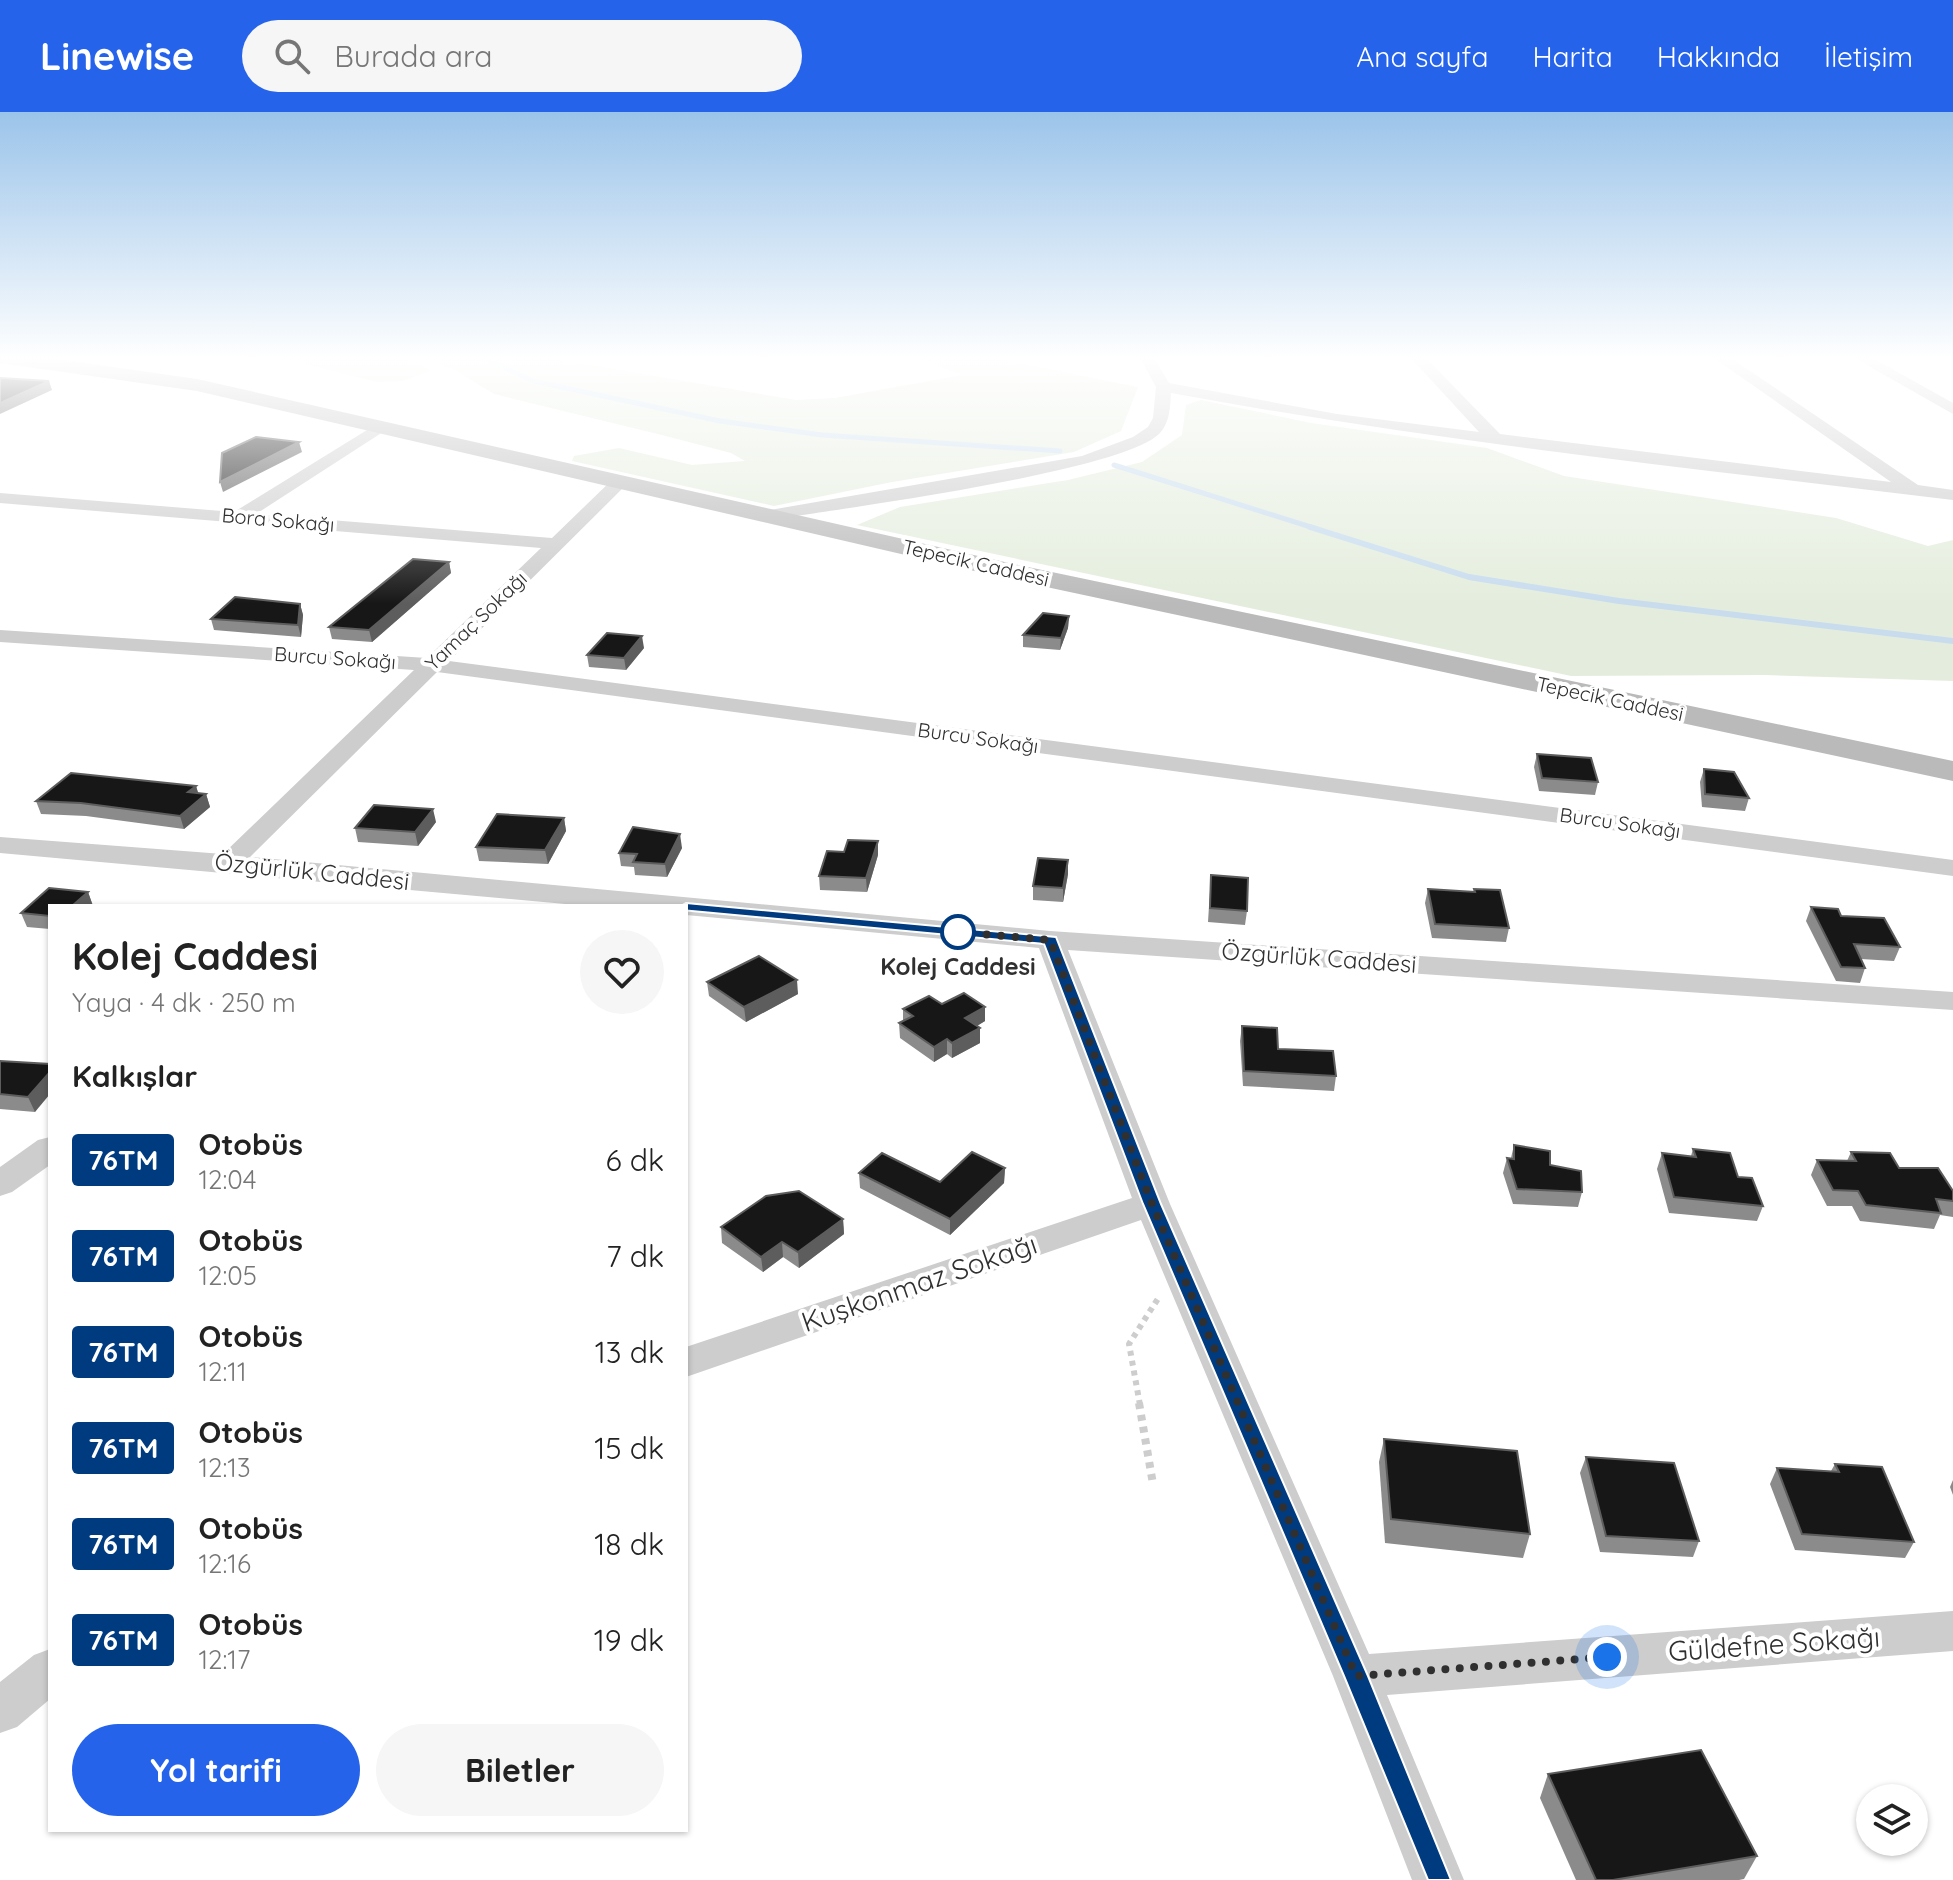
<!DOCTYPE html>
<html lang="tr">
<meta charset="utf-8">
<style>
:root{--surface:#fff;--page:#f6f6f6;--text:#222;--muted:#767676;--accent:#2563eb}
body{margin:0;font-family:Quicksand,sans-serif;background:var(--page);color:var(--text);height:100vh;display:flex;flex-direction:column;font-size:30px;white-space:nowrap}
*{box-sizing:border-box;margin:0}
p{font-size:26px;color:var(--muted)}
.icon{flex:none;width:44px;height:44px;fill:none;stroke:currentColor;stroke-width:2;stroke-linecap:round;stroke-linejoin:round}
.map{position:relative;flex:1;overflow:hidden}
.panel{position:absolute;left:48px;top:792px;width:640px;height:928px;display:flex;flex-direction:column;background:var(--surface);border-radius:0px;box-shadow:0 2px 6px #0004}
.panel>*{flex:none}
.badge{padding:0 16px;border-radius:6px;font-size:28px;line-height:52px}
.buttons{position:absolute;left:1856px;top:1672px;display:grid;gap:16px}
.buttons a{display:grid;place-items:center;width:72px;height:72px;border-radius:50%;background:var(--surface);box-shadow:0 2px 6px #0004;font-size:40px}
.you{position:absolute;width:40px;height:40px;margin:-20px;border:6px solid #fff;border-radius:50%;background:#1a73e8;box-shadow:0 0 0 12px #1a73e833}
.map>.badge{position:absolute;translate:-50% -50%;box-shadow:0 0 0 4px #fff}
h2{padding:0 24px;font-size:30px;line-height:72px}
.round{display:grid;place-items:center;flex:none;width:84px;height:84px;border-radius:42px;background:var(--page)}
.head{display:flex;align-items:center;justify-content:space-between;height:136px;padding:0 24px}
h1{font-size:38px;font-weight:700;line-height:60px}
.cta{display:flex;gap:16px;margin-top:auto;padding:16px 24px}
.cta a{flex:1;height:92px;border-radius:48px;background:var(--accent);color:#fff;font-size:32px;font-weight:700;line-height:92px;text-align:center}
.cta a+a{background:var(--page);color:var(--text)}
ul{padding:0;list-style:none}
li{display:flex;align-items:center;gap:24px;height:96px;padding:0 24px}
li div{flex:1}
li b{display:block;font-size:30px}
li em{font-style:normal}
li .badge{min-width:88px;font-weight:700;text-align:center}
header{display:flex;align-items:center;gap:48px;box-sizing:border-box;height:112px;padding:0 40px;background:var(--accent);color:#fff}
header strong{font-size:38px}
nav{display:flex;gap:44px;margin-inline-start:auto;font-size:28px}
.search{width:560px;height:72px;background:var(--page);display:flex;align-items:center;gap:20px;box-sizing:border-box;padding:0 28px;border-radius:44px;color:var(--muted);font-size:30px}
.map>svg:first-child{display:block}
.green{fill:#e4eddd}
.lines{fill:none;stroke-linecap:round;stroke-linejoin:round}
.stream-far1{stroke:#c8dcee;stroke-width:5}
.stream{stroke:#c8dcee;stroke-width:6}
.path-far1{stroke:#cdcdcd;stroke-width:6;stroke-dasharray:5 5;stroke-linecap:butt}
.path{stroke:#cdcdcd;stroke-width:8;stroke-dasharray:6 6;stroke-linecap:butt}
.street{fill:#cdcdcd;fill-rule:evenodd}
.secondary{fill:#bababa;fill-rule:evenodd}
.wall{fill:#8b8b8b}
.shaded-wall{fill:#5d5d5d}
.building{fill:#171717;stroke:#5d5d5d;stroke-width:2}
.line{fill:#003b80;stroke:#fff;stroke-width:2}
.walk{stroke:#303030;stroke-width:8;stroke-dasharray:0 14.4}
.stop-dot{fill:#fff;stroke:#003b80;stroke-width:4}
.labels{text-anchor:middle;stroke-width:8;stroke-linejoin:round;paint-order:stroke}
.far-street-label{font-size:20px;fill:#303030;stroke:#fff}
.street-label{font-size:24px;fill:#303030;stroke:#fff}
.stop-label{font-size:24px;font-weight:bold;fill:#303030;stroke:#fff}
.near-street-label{font-size:28px;fill:#303030;stroke:#fff}
</style>
<header>
<strong>Linewise</strong>
<div class="search"><svg class="icon" aria-label="search" viewBox="0 0 24 24"><circle cx="10" cy="10" r="6"/><path d="M15 15l6 6"/></svg>Burada ara</div>
<nav><a>Ana sayfa</a><a>Harita</a><a>Hakkında</a><a>İletişim</a></nav>
</header>
<div class="map">
<svg width="1953" height="1768" viewBox="0 0 1953 1768">
<rect width="100%" height="100%" fill="#fff"/>
<!-- green -->
<g class="green">
<path d="M394 244 417 250 431 259 402 269 377 270 276 245Z"/>
<path d="M418 244H537L796 288 835 286 962 263 912 244H985L1138 275 1121 319 1074 340 892 370 774 394 572 349 574 344 619 336 692 353 745 349 731 341 662 323 494 282 453 257Z"/>
<path d="M1201 288 1311 311 1487 336 1564 364 1836 406 1928 434 1953 428V569L1764 563 1571 564 857 413 900 395 1068 368 1142 350 1182 323 1186 293Z"/>
</g>
<g class="lines">
<!-- stream-far1 -->
<g class="stream-far1">
<path d="M480 244 533 269 720 309 822 323 1060 339"/>
<path d="M1114 353 1317 417"/>
</g>
<!-- stream -->
<path class="stream" d="M1310 415 1469 465 1619 489 1953 529"/>
<!-- path-far1 -->
<path class="path-far1" d="M1140 1293 1129 1232 1159 1185"/>
<!-- path -->
<path class="path" d="M1139 1291 1153 1372"/>
<!-- street -->
<g class="street">
<path d="M1139 244H1153L1169 271 1337 302 1479 320 1409 244H1424L1500 322 1891 370 1711 244H1728L1918 373 1953 378V388C1691 356 1431 329 1171 281 1170 295 1170 310 1160 321 1123 360 838 397 770 408L761 403 770 398 1082 344 1133 325 1148 315 1153 306 1156 275Z"/>
<path d="M1851 244H1869L1953 291V302Z"/>
<path d="M380 310 388 315 386 318 256 402 552 426 614 366 620 365 629 370 449 549 1953 748V764L437 560 250 745 1050 819 1953 880V898L1068 838 1170 1092 1369 1542 1953 1499V1539L1387 1583 1464 1768H1412L1333 1564 1141 1108 686 1265V1235L1132 1086 1039 836 686 803V794H587L0 741V725L223 742 414 558 0 530V518L427 546 541 436 0 391V381L234 400Z"/>
<path d="M50 1025V1053L12 1080 0 1084V1055L38 1028Z"/>
<path d="M50 1537V1587L17 1615 0 1621V1570L34 1543Z"/>
</g>
<!-- secondary -->
<path class="secondary" d="M0 244H36L197 267 1009 451 1953 649V669L1009 467 197 279 0 251Z"/>
</g>
<!-- wall -->
<g class="wall">
<path d="M449 450 451 461 372 530 332 527 329 515Z"/>
<path d="M300 492 303 503 301 525 214 518 211 507Z"/>
<path d="M1069 504 1068 516 1060 538 1023 535V523Z"/>
<path d="M644 536 626 558 589 555 587 543Z"/>
<path d="M1537 642 1598 670 1595 683 1539 679 1534 655Z"/>
<path d="M1704 657 1749 686 1745 699 1702 695 1700 670Z"/>
<path d="M196 674 198 681 206 682 210 695 184 717 86 704 41 702 36 689Z"/>
<path d="M564 706 566 719 548 752 479 749 476 735Z"/>
<path d="M436 710 418 734 358 730 355 716Z"/>
<path d="M682 736 667 765 635 763 634 755 621 754 619 741Z"/>
<path d="M878 743 867 780 820 778 819 764Z"/>
<path d="M1068 748V762L1063 790 1033 788V774Z"/>
<path d="M1211 763 1247 799 1245 813 1208 810Z"/>
<path d="M1428 777 1474 780V777L1509 816 1506 830 1432 826 1425 791Z"/>
<path d="M88 780 93 794H50V817L27 815 21 801Z"/>
<path d="M1811 795 1841 804 1900 835 1894 849 1861 847 1865 856 1860 871 1836 869 1806 809Z"/>
<path d="M707 870 798 882 746 910 709 884Z"/>
<path d="M942 892 985 909 977 914 980 916V931L952 946 947 942 934 950 900 926 899 911 903 909V897Z"/>
<path d="M1242 914 1278 937 1336 964 1334 979 1243 974 1240 929Z"/>
<path d="M0 949 50 952 35 1000 0 997Z"/>
<path d="M1514 1033 1550 1053 1582 1080 1578 1095 1513 1092 1503 1061 1507 1046H1511Z"/>
<path d="M1693 1037 1738 1065 1763 1094 1757 1109 1669 1101 1657 1057 1662 1041 1691 1044Z"/>
<path d="M1851 1040 1899 1056 1953 1079V1105L1940 1103 1934 1117 1860 1109 1852 1094H1827L1811 1063 1817 1048 1847 1049Z"/>
<path d="M1005 1056 1004 1071 950 1123 860 1076 859 1061 940 1070Z"/>
<path d="M843 1107 844 1122 799 1156 783 1145 763 1160 722 1131 721 1115Z"/>
<path d="M1384 1327 1530 1422 1523 1446 1385 1431 1379 1350Z"/>
<path d="M1586 1345 1699 1429 1693 1445 1600 1440 1580 1361Z"/>
<path d="M1835 1352 1914 1430 1905 1446 1795 1438 1770 1372 1777 1356 1831 1359Z"/>
<path d="M1953 1368V1383L1950 1375Z"/>
<path d="M1548 1662 1757 1744 1744 1767 1739 1768H1576L1540 1686Z"/>
</g>
<!-- shaded-wall -->
<g class="shaded-wall">
<path d="M49 269 52 278 0 302V291Z"/>
<path d="M299 330 302 340 223 380 220 370Z"/>
<path d="M449 450 451 461 372 530 369 518Z"/>
<path d="M300 492 303 503 301 525 298 513Z"/>
<path d="M1069 504 1068 516 1060 538 1061 526Z"/>
<path d="M642 524 644 536 626 558 624 546Z"/>
<path d="M196 674 200 687 188 680Z"/>
<path d="M206 682 210 695 184 717 180 704Z"/>
<path d="M433 697 436 710 418 734 415 720Z"/>
<path d="M564 706 566 719 548 752 545 738Z"/>
<path d="M680 722 682 736 667 765 665 752Z"/>
<path d="M878 729V743L867 780 866 766Z"/>
<path d="M1068 748V762L1063 790V776Z"/>
<path d="M88 780 93 794H72Z"/>
<path d="M797 868 798 882 746 910 744 895Z"/>
<path d="M985 895V909L965 921V906Z"/>
<path d="M980 916V931L952 946V931Z"/>
<path d="M947 927V942L934 950V935Z"/>
<path d="M50 960V982L35 1000 28 985Z"/>
<path d="M1005 1056 1004 1071 950 1123V1107Z"/>
<path d="M843 1107 844 1122 799 1156 798 1140Z"/>
<path d="M782 1130 783 1145 763 1160 761 1145Z"/>
</g>
<!-- building -->
<g class="building">
<path d="M0 266 49 269 0 291Z"/>
<path d="M256 325 299 330 220 370 222 341Z"/>
<path d="M413 447 449 450 369 518 329 515Z"/>
<path d="M235 485 300 492 298 513 211 507Z"/>
<path d="M1043 501 1069 504 1061 526 1023 523Z"/>
<path d="M607 521 642 524 624 546 587 543Z"/>
<path d="M1537 642 1591 646 1598 670 1542 666Z"/>
<path d="M1704 657 1734 660 1749 686 1705 682Z"/>
<path d="M71 661 196 674 188 680 206 682 180 704 81 691 36 689Z"/>
<path d="M374 693 433 697 415 720 355 716Z"/>
<path d="M497 702 564 706 545 738 476 735Z"/>
<path d="M633 715 680 722 665 752 633 750 637 742 619 741Z"/>
<path d="M848 728 878 729 866 766 819 764 827 739 844 740Z"/>
<path d="M1038 746 1068 748 1063 776 1033 774Z"/>
<path d="M1211 763 1248 766 1247 799 1210 796Z"/>
<path d="M49 776 88 780 72 794H50V804L21 801Z"/>
<path d="M1428 777 1475 780 1474 777 1500 778 1509 816 1435 812Z"/>
<path d="M1811 795 1838 797 1841 804 1884 806 1900 835 1854 832 1865 856 1841 855Z"/>
<path d="M759 844 797 868 744 895 707 870Z"/>
<path d="M964 881 985 895 965 906 980 916 952 931 947 927 934 935 899 911 913 904 903 897 929 884 942 892Z"/>
<path d="M1242 914 1277 916 1278 937 1333 939 1336 964 1244 959Z"/>
<path d="M0 949 50 952V960L28 985 0 982Z"/>
<path d="M1514 1033 1550 1039V1053L1581 1059 1582 1080 1517 1077 1507 1046 1514 1047Z"/>
<path d="M1693 1037 1730 1041 1738 1065 1752 1066 1763 1094 1674 1085 1662 1041 1696 1045Z"/>
<path d="M972 1040 1005 1056 950 1107 859 1061 882 1041 940 1070Z"/>
<path d="M1851 1040 1890 1041 1899 1056H1938L1953 1079V1089L1936 1087 1941 1101 1866 1093 1858 1079 1833 1078 1817 1048 1856 1049Z"/>
<path d="M799 1079 843 1107 798 1140 782 1130 761 1145 721 1115 766 1084Z"/>
<path d="M1384 1327 1517 1339 1530 1422 1391 1407Z"/>
<path d="M1586 1345 1674 1351 1699 1429 1606 1424Z"/>
<path d="M1835 1352 1882 1355 1914 1430 1802 1422 1777 1356 1839 1360Z"/>
<path d="M1701 1638 1757 1744 1613 1768H1596L1548 1662Z"/>
</g>
<!-- sky -->
<linearGradient id="sky" x2="0" y2="1"><stop stop-color="#9bc4ea"/><stop offset="0.5" stop-color="#fff"/><stop offset="1" stop-color="#fff" stop-opacity="0"/></linearGradient>
<rect width="1953" height="492" fill="url(#sky)"/>
<!-- line -->
<path class="line" d="M686 791 1056 825 1161 1092 1368 1564 1451 1768H1428L1344 1564 1143 1092 1044 832 681 798 679 795Z"/>
<g class="lines">
<!-- walk -->
<path class="walk" d="M958 820 1050 828 1152 1092 1356 1564 1607 1545"/>
</g>
<!-- markers -->
<circle class="stop-dot" cx="958" cy="820" r="16"/>
<g class="labels">
<!-- far-street labels -->
<g class="far-street-label">
<text transform="translate(278 408) rotate(5)" y="7">Bora Sokağı</text>
<text transform="translate(976 451) rotate(13)" y="7">Tepecik Caddesi</text>
<text transform="translate(476 509) rotate(-44)" y="7">Yamaç Sokağı</text>
<text transform="translate(335 546) rotate(4)" y="7">Burcu Sokağı</text>
<text transform="translate(1610 587) rotate(12)" y="7">Tepecik Caddesi</text>
<text transform="translate(978 626) rotate(8)" y="7">Burcu Sokağı</text>
<text transform="translate(1620 711) rotate(8)" y="7">Burcu Sokağı</text>
</g>
<!-- street labels -->
<g class="street-label">
<text transform="translate(312 760) rotate(6)" y="8">Özgürlük Caddesi</text>
<text transform="translate(1319 846) rotate(4)" y="8">Özgürlük Caddesi</text>
</g>
<!-- stop labels -->
<g class="stop-label">
<text x="958" y="863">Kolej Caddesi</text>
</g>
<!-- near-street labels -->
<g class="near-street-label">
<text transform="translate(919 1171) rotate(-19)" y="10">Kuşkonmaz Sokağı</text>
<text transform="translate(1774 1532) rotate(-4)" y="10">Güldefne Sokağı</text>
</g>
</g>
</svg>
<div class="buttons">
<a><svg class="icon" aria-label="layers" viewBox="0 0 24 24"><path d="M12 4l9 5-9 5-9-5zM3 14l9 5 9-5"/></svg></a>
</div>
<div class="you" style="left:1607px;top:1545px"></div>
<section class="panel">
<div class="head"><div><h1>Kolej Caddesi</h1><p>Yaya · 4 dk · 250 m</p></div><a class="round"><svg class="icon" aria-label="heart" viewBox="0 0 24 24"><path d="M12 20l-8-8c-3-5 5-10 8-4 3-6 11-1 8 4z"/></svg></a></div>
<h2>Kalkışlar</h2>
<ul>
<li><span class="badge" style="background:#003b80;color:#fff">76TM</span><div><b>Otobüs</b><p>12:04</p></div><em>6 dk</em></li>
<li><span class="badge" style="background:#003b80;color:#fff">76TM</span><div><b>Otobüs</b><p>12:05</p></div><em>7 dk</em></li>
<li><span class="badge" style="background:#003b80;color:#fff">76TM</span><div><b>Otobüs</b><p>12:11</p></div><em>13 dk</em></li>
<li><span class="badge" style="background:#003b80;color:#fff">76TM</span><div><b>Otobüs</b><p>12:13</p></div><em>15 dk</em></li>
<li><span class="badge" style="background:#003b80;color:#fff">76TM</span><div><b>Otobüs</b><p>12:16</p></div><em>18 dk</em></li>
<li><span class="badge" style="background:#003b80;color:#fff">76TM</span><div><b>Otobüs</b><p>12:17</p></div><em>19 dk</em></li>
</ul>
<div class="cta"><a>Yol tarifi</a><a>Biletler</a></div>
</section>
</div>
